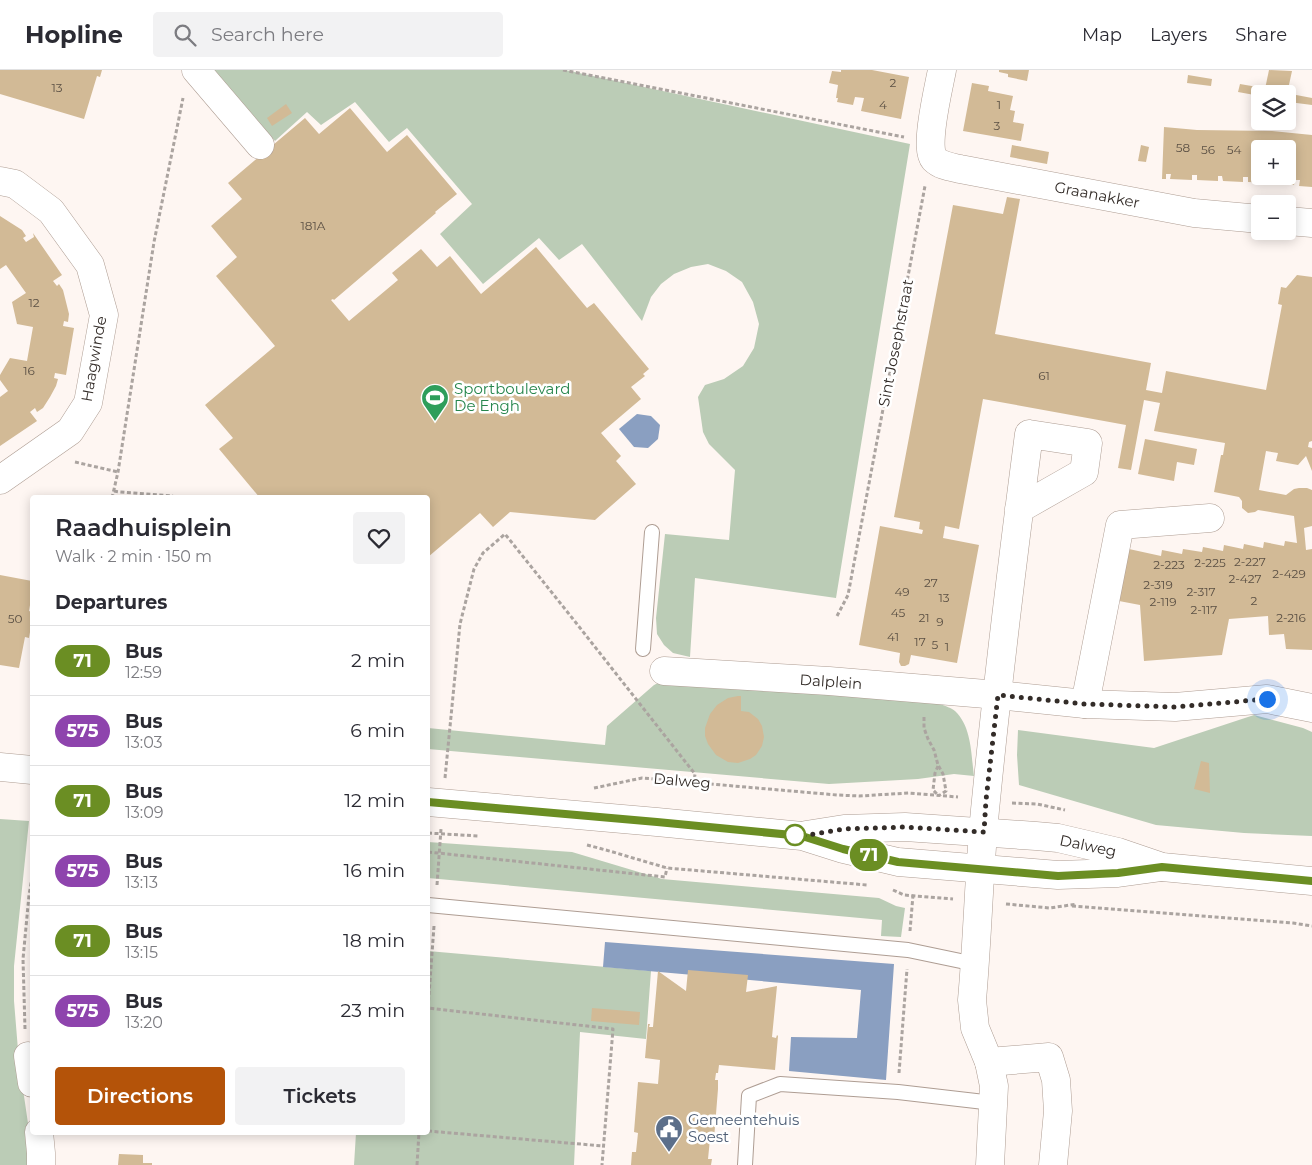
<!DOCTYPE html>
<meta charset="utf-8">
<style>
:root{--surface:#fff;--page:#f2f2f3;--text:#2b2b33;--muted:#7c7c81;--line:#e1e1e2;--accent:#b45309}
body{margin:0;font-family:Montserrat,sans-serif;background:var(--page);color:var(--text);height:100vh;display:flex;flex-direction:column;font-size:19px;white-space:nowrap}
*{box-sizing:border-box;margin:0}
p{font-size:16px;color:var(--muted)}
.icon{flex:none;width:28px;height:28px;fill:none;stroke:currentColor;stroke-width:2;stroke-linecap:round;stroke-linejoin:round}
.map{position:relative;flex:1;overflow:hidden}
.sheet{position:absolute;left:30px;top:425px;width:400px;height:640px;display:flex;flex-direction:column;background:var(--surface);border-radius:5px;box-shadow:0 2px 12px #0003}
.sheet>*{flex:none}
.badge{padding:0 10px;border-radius:16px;font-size:18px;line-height:32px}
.buttons{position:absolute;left:1251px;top:15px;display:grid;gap:10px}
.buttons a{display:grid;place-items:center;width:45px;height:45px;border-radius:5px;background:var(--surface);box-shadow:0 2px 12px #0003;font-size:25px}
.you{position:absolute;width:25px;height:25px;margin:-12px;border:4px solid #fff;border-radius:50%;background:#1a73e8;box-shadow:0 0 0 8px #1a73e833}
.map>.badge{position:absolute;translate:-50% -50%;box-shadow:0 0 0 2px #fff}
h2{padding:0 25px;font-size:19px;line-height:45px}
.round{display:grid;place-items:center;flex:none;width:52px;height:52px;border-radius:5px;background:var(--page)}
.headline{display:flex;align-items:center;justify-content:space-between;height:85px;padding:0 25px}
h1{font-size:24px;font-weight:600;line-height:38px}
.action{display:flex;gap:10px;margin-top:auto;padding:10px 25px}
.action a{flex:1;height:58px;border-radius:5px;background:var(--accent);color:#fff;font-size:20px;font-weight:600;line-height:58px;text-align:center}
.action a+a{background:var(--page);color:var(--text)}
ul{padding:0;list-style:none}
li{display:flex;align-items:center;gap:15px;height:70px;padding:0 25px;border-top:1px solid var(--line)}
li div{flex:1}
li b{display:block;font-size:19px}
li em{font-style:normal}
li .badge{min-width:55px;font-weight:700;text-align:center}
header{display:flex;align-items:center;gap:30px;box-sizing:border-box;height:70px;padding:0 25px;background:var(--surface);border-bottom:1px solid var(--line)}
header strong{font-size:24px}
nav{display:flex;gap:28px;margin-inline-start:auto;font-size:18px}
.search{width:350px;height:45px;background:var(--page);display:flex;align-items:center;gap:12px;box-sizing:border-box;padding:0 18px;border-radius:5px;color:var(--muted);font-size:19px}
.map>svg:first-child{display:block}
.green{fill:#bbccb6}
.water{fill:#8a9fc1}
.building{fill:#d2ba96;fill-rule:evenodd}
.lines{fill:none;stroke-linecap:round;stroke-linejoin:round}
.lane-casing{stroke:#ae9d93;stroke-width:16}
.street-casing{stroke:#ae9d93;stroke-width:29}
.secondary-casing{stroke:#ae9d93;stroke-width:29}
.path{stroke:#aba4a0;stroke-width:3;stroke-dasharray:4 2.5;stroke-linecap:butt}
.lane{stroke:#fff;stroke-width:14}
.street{stroke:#fff;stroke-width:28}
.secondary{stroke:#fff;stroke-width:28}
.line-casing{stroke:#fff;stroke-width:11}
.line{stroke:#6b8e23;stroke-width:8}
.walk{stroke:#332c28;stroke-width:5;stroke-dasharray:0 9}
.stop-dot{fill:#fff;stroke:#6b8e23;stroke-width:2.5}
.labels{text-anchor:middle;stroke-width:5;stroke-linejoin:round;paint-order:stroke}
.number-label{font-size:12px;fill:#5b5044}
.street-label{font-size:15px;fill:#332c28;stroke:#fff}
.leisure-label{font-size:15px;fill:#27864d;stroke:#fff;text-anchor:start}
.service-label{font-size:15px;fill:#4e5e75;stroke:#fff;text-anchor:start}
</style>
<header>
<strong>Hopline</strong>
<div class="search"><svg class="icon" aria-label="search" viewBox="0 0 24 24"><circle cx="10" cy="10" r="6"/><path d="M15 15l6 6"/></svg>Search here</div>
<nav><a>Map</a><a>Layers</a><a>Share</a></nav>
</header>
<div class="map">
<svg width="1312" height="1095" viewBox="0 0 1312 1095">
<rect width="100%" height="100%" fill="#fef6f2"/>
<!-- green -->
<g class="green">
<path d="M214 0H565L910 74 836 528 695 508 690 587 673 583 664 575 657 564 656 548 665 464 729 470 735 400 709 374 703 362 698 327 705 315 724 309 743 296 754 278 759 254 753 232 742 212 726 201 708 194 691 197 674 204 661 214 651 227 642 251 582 174 559 190 539 168 483 214 440 164 472 134 407 58 389 72 355 32 321 55 307 42 275 71Z"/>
<path d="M668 608 940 634C945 636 952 638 955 641 972 657 971 685 974 706L954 704 918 709 829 714 428 679V658L605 675 607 656 654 615Z"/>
<path d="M1254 645 1303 658 1312 662V766L1244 763 1156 755 1019 715 1017 685 1018 660 1154 678Z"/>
<path d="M0 749 29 751 14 896V931L19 992 30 1067V1095H0Z"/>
<path d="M428 772 572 782 662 809 879 828 896 836 905 838 901 867 881 866 882 850 428 808Z"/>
<path d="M428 881 651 901 646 969 580 962 574 1095H354L356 1063 428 1062Z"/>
</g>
<!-- water -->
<g class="water">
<path d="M637 344 651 346 660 355 658 369 648 378 634 377 619 359Z"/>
<path d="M605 872 894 894 886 1010 789 1001 791 967 857 968 861 920 603 897Z"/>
</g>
<!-- building -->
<g class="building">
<path d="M0 0H102L100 7 97 6 84 49 0 24Z"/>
<path d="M841 0H872L909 7 901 49 861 41 864 28 855 27 853 35 837 32 838 28H836L838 15 829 13 832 1 841 2Z"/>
<path d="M999 0H1029L1027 11 1008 7V4L999 2Z"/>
<path d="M1269 0 1292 1 1287 24 1265 19Z"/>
<path d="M1188 5 1212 9 1211 16 1187 13Z"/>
<path d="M972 13 989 16 988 21 1013 26 1010 40 1015 41 1013 52 1024 54 1021 71 963 61Z"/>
<path d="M1240 14 1263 18 1262 24H1260V26L1238 22Z"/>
<path d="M1291 24 1312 28V35L1289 32Z"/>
<path d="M286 34 292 43 272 56 267 48Z"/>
<path d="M350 38 387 82 407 65 457 124 435 142 436 143 334 230 333 229 331 230 349 251 398 210 392 203 421 179 437 197 450 186 481 224 536 177 587 238 594 233 649 299 643 304 645 306 631 317 641 329 601 363 621 386 616 391 636 414 595 450 510 442 493 457 480 443 428 487V428H260L219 379 233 368 205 335 275 276 216 206 237 187 211 156 242 129 228 113 305 48 319 64Z"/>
<path d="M1164 57 1197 60 1272 61 1312 65V117L1299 116 1300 110H1295L1294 115 1273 113 1274 108H1269V113L1248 112V107H1243V112L1223 111 1222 106H1218V111L1197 110V105H1192V110L1170 109 1171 104H1166V109H1162ZM1260 79H1288V106H1260Z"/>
<path d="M1012 75 1049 82 1047 94 1010 87Z"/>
<path d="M1141 75 1149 77 1146 92 1138 91Z"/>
<path d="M1007 127 1020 129 995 264 1151 293 1146 320 1162 323 1166 301 1266 320 1282 235 1278 234 1281 217 1286 218 1297 205 1312 207V371L1309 372 1308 377 1312 378V401L1306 386 1298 395 1276 391 1278 383 1266 381 1259 420 1286 425 1294 419 1299 418H1307L1312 420V456L1304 458 1306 480 1312 479V580L1286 579 1284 564 1269 565 1268 546 1229 549 1222 585 1144 591 1140 535 1119 531 1129 479 1161 486 1162 480 1182 484 1183 479 1202 482 1203 477 1223 481 1224 475 1243 479 1244 474 1263 478 1264 472 1284 476 1285 471 1297 473 1294 446 1258 440 1255 442 1248 443 1242 438V431L1239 427 1214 422 1221 385H1223L1225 373 1154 361 1160 333 1144 330 1131 400 1118 398 1126 355 983 329 959 459 945 456 943 468 979 475 957 593 911 585 909 594 905 596H901L899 592 900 583 859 575 880 456 922 464 923 460 919 459 920 452 894 447 953 135 1003 144Z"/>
<path d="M0 146 22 160 26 166 23 168 26 172 34 167 33 163 62 205 53 211 57 216 59 214 63 220 69 244 68 252 64 251 63 256 74 258 66 305 55 303 54 308 58 309 56 316 50 327 43 338 37 342 35 338 30 342 37 351 0 376V327L8 321 0 310V305L10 288 27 291 33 257 17 254 12 232 26 223 6 195 0 199Z"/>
<path d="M1145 369 1197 379 1194 395 1177 392 1174 411 1138 404Z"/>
<path d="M0 505 32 511V523L29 541 32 542V550L29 568 25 567 19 598 0 595Z"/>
<path d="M738 626H741V641L749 642 758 649 762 656 764 667 762 676 756 685 750 689 738 693 728 692 716 685 708 674 705 666V658L710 644 717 635 728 628Z"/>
<path d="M1201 691 1209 693 1210 723 1194 719Z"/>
<path d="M688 900 748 905 746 922 777 916 772 967 776 968 777 965 778 966 775 1000 719 995 718 1003H716L715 1010H718V1019L714 1069H710L708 1089H712L711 1095H631L632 1082H636L638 1063 634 1062 638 1012 658 1014 660 990 645 988 648 954H650L649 957H653L658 901 686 921Z"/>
<path d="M592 938 640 942 639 955 591 951Z"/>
<path d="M119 1084 143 1085V1093H152V1095H118Z"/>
</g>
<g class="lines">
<defs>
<g id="lane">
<path d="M643 579 652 462"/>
<path d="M428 835 908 880 975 894"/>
<path d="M745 1095 749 1026 780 1014 898 1022 993 1033"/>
</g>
<g id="street">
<path d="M196 0 260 75"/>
<path d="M942 0C939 16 924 78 934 89 941 96 951 97 960 99L1194 143 1260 149"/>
<path d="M0 111 15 114 51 141 90 195 104 245 88 333 70 361 0 410"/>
<path d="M1288 151 1312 153"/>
<path d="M664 601 829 611 998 625 1085 634 1175 637 1267 629 1312 638"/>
<path d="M1085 634 1120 455 1210 448"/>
<path d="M28 986 32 1013"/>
<path d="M989 992 1049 987 1056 1010 1058 1041 1053 1095"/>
<path d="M39 1062 41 1083V1095"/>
<path d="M990 1095 994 1016 989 992 975 958 972 930C978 863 979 796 986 730 998 608 1013 486 1029 364L1088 373 1084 402 1019 439"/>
</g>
<g id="secondary">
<path d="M0 697 32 700"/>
<path d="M428 732 657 752 802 766 843 779 898 792 1058 805 1118 803 1162 797"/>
<path d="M806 765 844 759 905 757 1036 766 1058 768 1118 782 1162 797 1312 811"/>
</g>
</defs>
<!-- lane casing -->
<use href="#lane" class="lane-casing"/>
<!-- street casing -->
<use href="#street" class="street-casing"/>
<!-- secondary casing -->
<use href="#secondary" class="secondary-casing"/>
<!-- path -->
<g class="path">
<path d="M563 0 904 67"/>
<path d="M75 392 118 402"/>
<path d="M114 421 120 422 173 426"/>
<path d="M112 428 118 402 154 172 183 28"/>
<path d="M837 546 848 525 925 116"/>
<path d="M924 647V658L928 669 934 680 938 695 943 704 946 721 940 725"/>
<path d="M938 696 935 703 933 720 939 726"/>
<path d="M445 708 460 554 474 499 483 483 505 464 573 549 695 704 694 712"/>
<path d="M594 718 642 708 837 725 859 726 909 723 958 727"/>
<path d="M1012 733 1037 734 1065 740"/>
<path d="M428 763 479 766"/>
<path d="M587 775 606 780 667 798 867 815"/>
<path d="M428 782 665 807 667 798"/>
<path d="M437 815 441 759"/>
<path d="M893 820 904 825 953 829"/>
<path d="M1006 834 1050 838 1077 834"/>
<path d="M1072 836 1293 853 1312 856"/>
<path d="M434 856 428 938 613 959 602 1095"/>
<path d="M910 861 913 825"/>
<path d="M428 951V938"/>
<path d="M25 959 23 889 29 825 32 808"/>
<path d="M899 1003 907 899"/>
<path d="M428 1061 603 1076"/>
<path d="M417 1095 419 1062"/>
</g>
<!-- lane -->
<use href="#lane" class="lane"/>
<!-- street -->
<use href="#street" class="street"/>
<!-- secondary -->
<use href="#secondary" class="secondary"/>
</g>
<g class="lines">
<defs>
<path id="line" d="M428 732 657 752 802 766 843 779 898 792 1058 806 1118 803 1162 797 1312 811"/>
</defs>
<!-- line casing -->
<use href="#line" class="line-casing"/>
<!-- line -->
<use href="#line" class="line"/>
<!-- walk -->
<path class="walk" d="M795 765 802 766 844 759 905 757 984 762 986 730 998 625 1085 634 1175 637 1267 629"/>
</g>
<!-- icons -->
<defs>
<symbol id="stadium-pin" viewBox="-11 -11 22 30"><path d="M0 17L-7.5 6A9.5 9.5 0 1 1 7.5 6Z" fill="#2e9e5b" stroke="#fff"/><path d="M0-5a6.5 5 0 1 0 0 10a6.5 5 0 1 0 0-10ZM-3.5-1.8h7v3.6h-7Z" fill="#fff"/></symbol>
<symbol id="civic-pin" viewBox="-11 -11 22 30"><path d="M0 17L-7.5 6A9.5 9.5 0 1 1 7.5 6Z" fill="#5c6f8a" stroke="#fff"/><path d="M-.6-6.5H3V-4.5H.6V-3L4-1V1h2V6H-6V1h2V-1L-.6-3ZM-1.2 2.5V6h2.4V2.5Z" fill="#fff"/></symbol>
</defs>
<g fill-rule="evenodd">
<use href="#stadium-pin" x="419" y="312" width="32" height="43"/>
<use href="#civic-pin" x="653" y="1043" width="32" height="43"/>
</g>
<!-- markers -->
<circle class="stop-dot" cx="795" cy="765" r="10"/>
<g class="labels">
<!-- number labels -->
<g class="number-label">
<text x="893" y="17">2</text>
<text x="57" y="22">13</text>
<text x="883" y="39">4</text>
<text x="999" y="39">1</text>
<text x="997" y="60">3</text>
<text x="1183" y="82">58</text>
<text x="1208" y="84">56</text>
<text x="1234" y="84">54</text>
<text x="313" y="160">181A</text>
<text x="34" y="237">12</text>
<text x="29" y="305">16</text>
<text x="1044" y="310">61</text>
<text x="1250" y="496">2-227</text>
<text x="1210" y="497">2-225</text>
<text x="1169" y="499">2-223</text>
<text x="1289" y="508">2-429</text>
<text x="1245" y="513">2-427</text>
<text x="931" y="517">27</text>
<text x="1158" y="519">2-319</text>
<text x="902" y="526">49</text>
<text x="1201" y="526">2-317</text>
<text x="944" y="532">13</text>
<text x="1254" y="535">2</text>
<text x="1163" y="536">2-119</text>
<text x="1204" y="544">2-117</text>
<text x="898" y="547">45</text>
<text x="924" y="552">21</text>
<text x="1291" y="552">2-216</text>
<text x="15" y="553">50</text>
<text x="940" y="556">9</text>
<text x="893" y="571">41</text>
<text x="920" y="576">17</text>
<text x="935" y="579">5</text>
<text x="947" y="581">1</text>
</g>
<!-- street labels -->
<g class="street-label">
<text transform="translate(1097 125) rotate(11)" y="5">Graanakker</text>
<text transform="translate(896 273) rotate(-79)" y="5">Sint Josephstraat</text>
<text transform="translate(94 289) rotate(-80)" y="5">Haagwinde</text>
<text transform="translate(831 612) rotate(4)" y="5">Dalplein</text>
<text transform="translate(682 711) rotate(5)" y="5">Dalweg</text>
<text transform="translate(1088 776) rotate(12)" y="5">Dalweg</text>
</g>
<!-- leisure labels -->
<g class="leisure-label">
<text x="454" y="324">Sportboulevard<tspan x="454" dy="17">De Engh</tspan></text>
</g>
<!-- service labels -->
<g class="service-label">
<text x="688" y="1055">Gemeentehuis<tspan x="688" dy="17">Soest</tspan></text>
</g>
</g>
</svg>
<div class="buttons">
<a><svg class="icon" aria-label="layers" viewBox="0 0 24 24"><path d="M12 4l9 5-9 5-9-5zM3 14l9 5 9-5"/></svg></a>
<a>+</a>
<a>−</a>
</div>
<div class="you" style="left:1267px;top:629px"></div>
<b class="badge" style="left:869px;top:785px;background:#6b8e23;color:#fff">71</b>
<section class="sheet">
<div class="headline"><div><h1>Raadhuisplein</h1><p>Walk · 2 min · 150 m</p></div><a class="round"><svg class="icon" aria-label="heart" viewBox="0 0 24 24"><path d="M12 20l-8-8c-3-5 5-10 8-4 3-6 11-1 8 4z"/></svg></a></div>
<h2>Departures</h2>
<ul>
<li><span class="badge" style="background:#6b8e23;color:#fff">71</span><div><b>Bus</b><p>12:59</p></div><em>2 min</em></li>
<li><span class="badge" style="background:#8e44ad;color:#fff">575</span><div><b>Bus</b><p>13:03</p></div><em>6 min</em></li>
<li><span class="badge" style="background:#6b8e23;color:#fff">71</span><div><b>Bus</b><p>13:09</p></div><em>12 min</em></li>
<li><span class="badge" style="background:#8e44ad;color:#fff">575</span><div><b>Bus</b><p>13:13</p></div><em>16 min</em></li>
<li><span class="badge" style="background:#6b8e23;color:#fff">71</span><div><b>Bus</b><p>13:15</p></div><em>18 min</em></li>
<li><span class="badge" style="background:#8e44ad;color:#fff">575</span><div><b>Bus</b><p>13:20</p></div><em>23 min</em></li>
</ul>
<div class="action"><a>Directions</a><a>Tickets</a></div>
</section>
</div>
